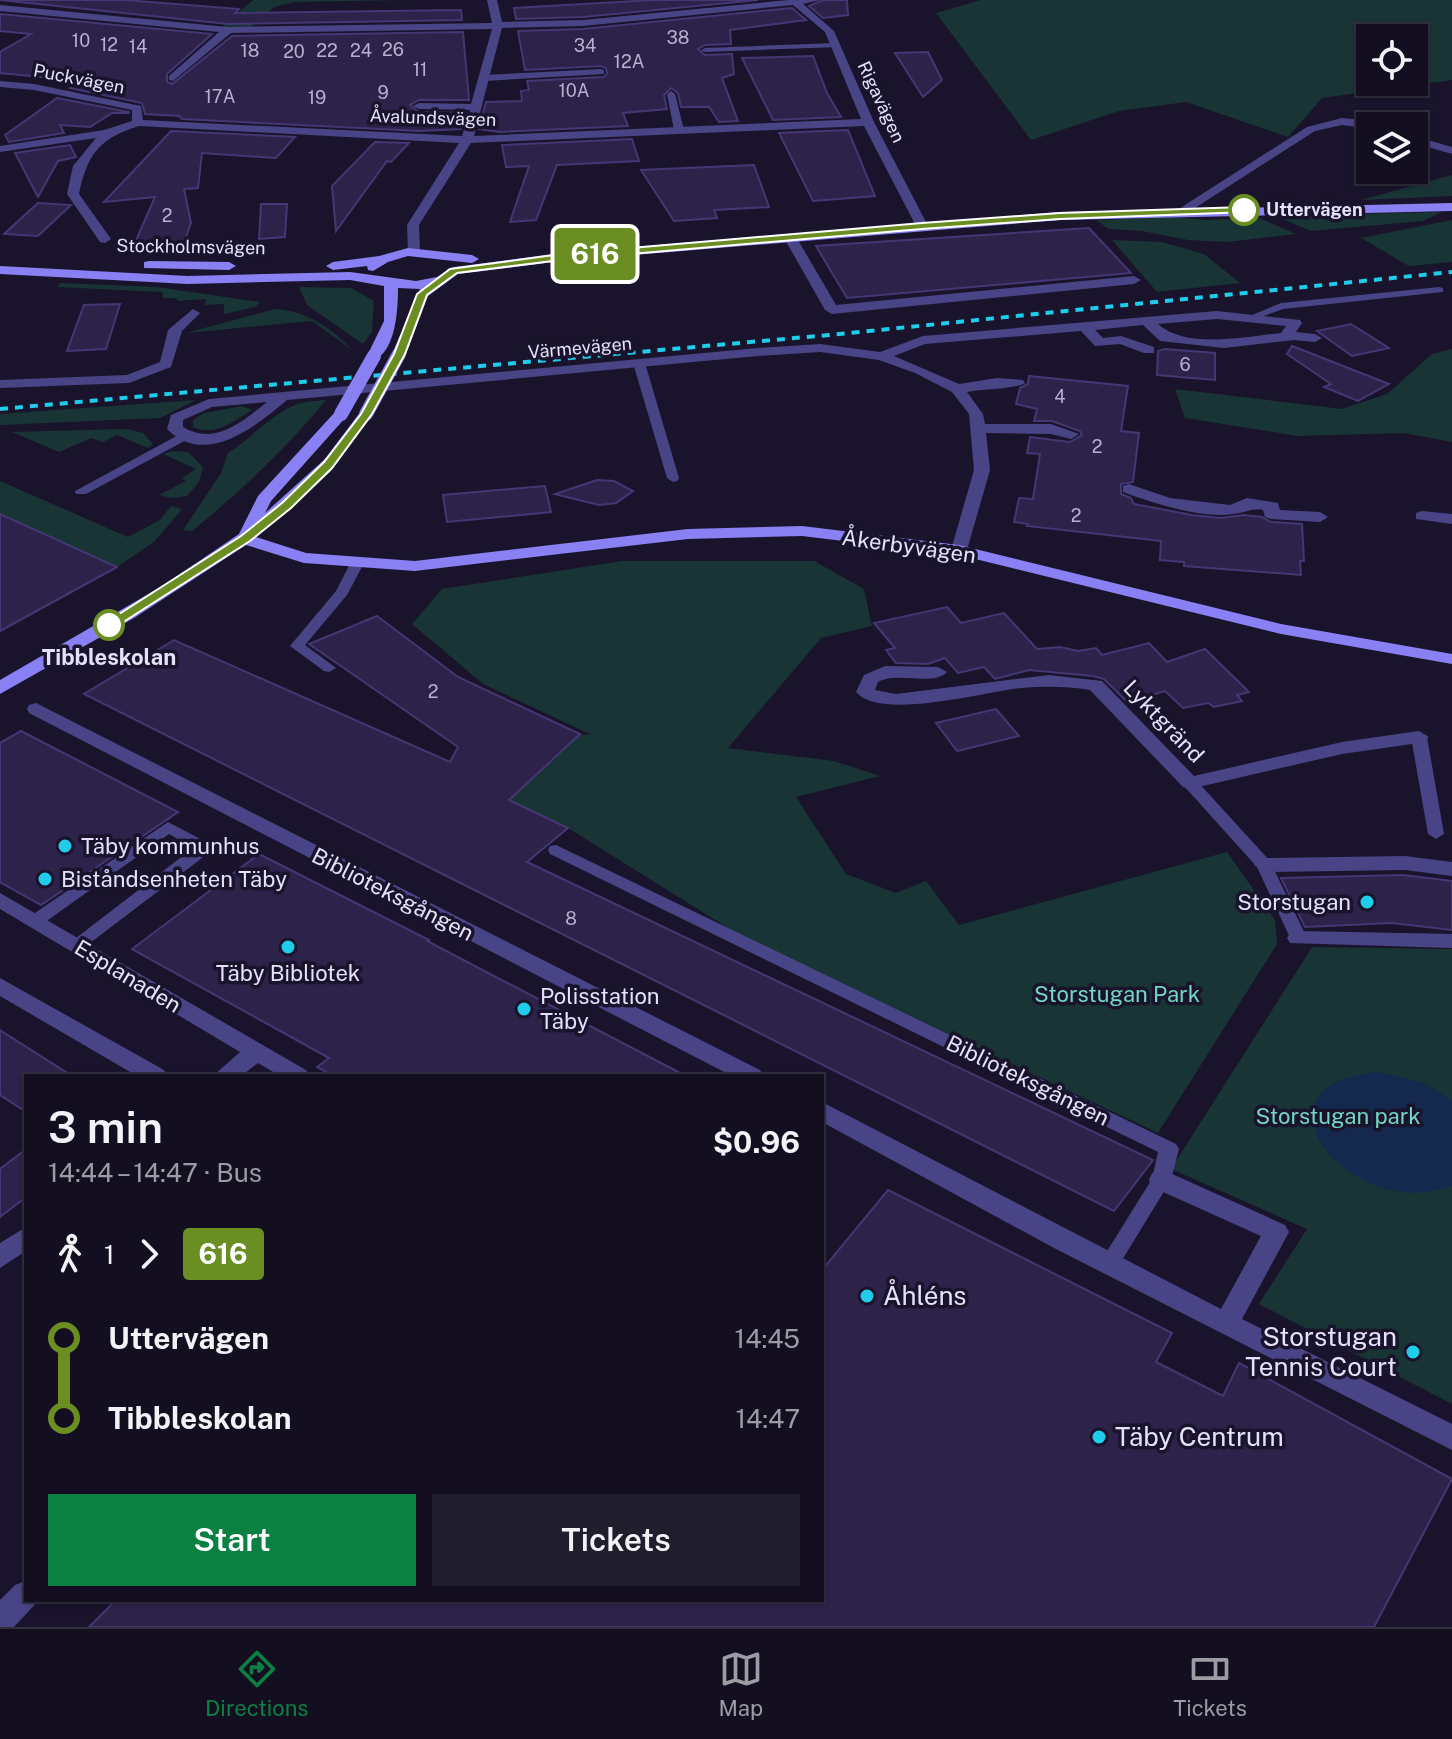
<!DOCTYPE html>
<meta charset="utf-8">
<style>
:root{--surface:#130f20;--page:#201d2d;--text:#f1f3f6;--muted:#9d9ca5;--line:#322f3e;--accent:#0b8043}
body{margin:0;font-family:"Public Sans",sans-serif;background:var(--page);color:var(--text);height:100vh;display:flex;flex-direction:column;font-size:30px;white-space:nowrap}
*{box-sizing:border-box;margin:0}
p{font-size:26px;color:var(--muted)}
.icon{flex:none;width:44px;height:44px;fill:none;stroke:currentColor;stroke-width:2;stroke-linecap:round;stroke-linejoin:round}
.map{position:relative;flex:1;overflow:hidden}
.panel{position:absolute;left:24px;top:1074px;width:800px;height:528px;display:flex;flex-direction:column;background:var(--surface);border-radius:0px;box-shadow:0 2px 6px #0004,0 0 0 2px var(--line)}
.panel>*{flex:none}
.badge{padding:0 16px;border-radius:6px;font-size:28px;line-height:52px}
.buttons{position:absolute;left:1356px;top:24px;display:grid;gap:16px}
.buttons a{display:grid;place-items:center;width:72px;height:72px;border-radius:0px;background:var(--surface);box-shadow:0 2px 6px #0004,0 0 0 2px var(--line);font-size:40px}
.map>.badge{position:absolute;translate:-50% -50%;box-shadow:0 0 0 4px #fff}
.legs{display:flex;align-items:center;gap:12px;height:88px;padding:0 24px;font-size:26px}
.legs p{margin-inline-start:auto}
.overview{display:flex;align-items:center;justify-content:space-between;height:136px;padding:0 24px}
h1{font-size:44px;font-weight:600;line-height:60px}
.action{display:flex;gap:16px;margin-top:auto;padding:16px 24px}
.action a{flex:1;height:92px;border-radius:0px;background:var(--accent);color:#fff;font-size:32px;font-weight:600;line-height:92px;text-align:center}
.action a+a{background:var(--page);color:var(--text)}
ul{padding:0 24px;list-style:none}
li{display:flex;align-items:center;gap:28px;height:80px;font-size:30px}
li i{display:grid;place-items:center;width:12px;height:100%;margin:0 10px;background:currentColor}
li i::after{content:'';width:20px;height:20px;margin:-10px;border:6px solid;border-radius:50%;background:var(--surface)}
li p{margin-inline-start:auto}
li:first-child i{background:linear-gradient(#0000 50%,currentColor 0)}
li:last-child i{background:linear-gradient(currentColor 50%,#0000 0)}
.dock{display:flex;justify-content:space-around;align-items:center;height:112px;border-top:2px solid var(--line);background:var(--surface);font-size:22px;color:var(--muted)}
.dock a{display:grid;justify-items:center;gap:4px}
.dock .on{color:var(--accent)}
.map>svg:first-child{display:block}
.green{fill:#183434;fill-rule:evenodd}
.water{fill:#15284e}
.building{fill:#2c224a;stroke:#453674;stroke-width:2}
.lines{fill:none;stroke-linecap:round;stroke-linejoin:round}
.lane{fill:#494485;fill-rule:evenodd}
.street{fill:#494485;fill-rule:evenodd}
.secondary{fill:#8981f3;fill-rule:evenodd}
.rail{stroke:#1fccea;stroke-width:4;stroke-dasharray:8 7;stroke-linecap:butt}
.secondary-bridge{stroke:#8981f3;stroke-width:14}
.line-1{fill:#6b8e23;stroke:#fff;stroke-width:2}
.stop-1-dot{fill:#fff;stroke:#6b8e23;stroke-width:4}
.poi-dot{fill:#1fccea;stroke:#19142b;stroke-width:3}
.labels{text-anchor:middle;stroke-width:7;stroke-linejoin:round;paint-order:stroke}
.number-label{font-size:18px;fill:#b7b1d0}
.far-street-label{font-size:18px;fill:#e5e1fc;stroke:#19142b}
.far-stop-label{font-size:18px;font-weight:bold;fill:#e5e1fc;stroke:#19142b;text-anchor:start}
.street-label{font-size:22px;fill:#e5e1fc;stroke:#19142b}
.stop-label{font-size:22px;font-weight:bold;fill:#e5e1fc;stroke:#19142b}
.poi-label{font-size:22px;fill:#e5e1fc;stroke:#19142b;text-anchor:start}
.park-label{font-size:22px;fill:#72d7c3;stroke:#19142b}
.near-poi-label{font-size:26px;fill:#e5e1fc;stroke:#19142b;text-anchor:start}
</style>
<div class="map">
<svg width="1452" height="1627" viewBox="0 0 1452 1627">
<rect width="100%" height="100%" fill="#19142b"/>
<!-- green -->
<g class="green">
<path d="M253 0H404L294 2 274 7 251 27H222Z"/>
<path d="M981 0H1452V80L1322 98 1288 137 1186 102 1119 111 1031 140 936 13ZM1370 38H1414V82H1370Z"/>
<path d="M1452 175V196L1361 200Z"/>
<path d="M1442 212 1423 221 1311 231 1275 216Z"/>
<path d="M1173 217 1205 220 1259 218 1296 234 1227 242 1188 240 1142 231 1109 229 1096 220Z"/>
<path d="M1452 220V262L1409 266 1361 238Z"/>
<path d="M1112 240 1162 242 1204 254 1240 283 1157 292Z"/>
<path d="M60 283 157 287 260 302 255 307 224 314V304L205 305 206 299 178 301 176 298H163L162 292 57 287Z"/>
<path d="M299 287 351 288 374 301 372 332 363 344 307 305Z"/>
<path d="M275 309C304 310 333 328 352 350L312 321 186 333Z"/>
<path d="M1452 349V442L1404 433 1298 436 1185 418 1175 389 1342 409 1387 394 1432 354Z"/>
<path d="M196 400 160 418 0 425V414Z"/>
<path d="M326 400C286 449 241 491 192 531L183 530 221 473 228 453C251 439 270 415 295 405 304 401 316 401 326 400Z"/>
<path d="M242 406 252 410C233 422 215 437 193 427V420L204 413Z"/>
<path d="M127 429 143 433 153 444 148 448 117 435 103 442 91 438 59 452 12 432Z"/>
<path d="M172 451 188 452 203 467 199 482 187 496 172 498 159 495 186 481 182 478 196 469 163 454Z"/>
<path d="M0 481 128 537 160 520 171 506 182 509 155 541 117 567 0 514Z"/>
<path d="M622 561H814L864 589 872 626 821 638 728 748 834 761 880 776 796 797 846 874 896 893 926 881 959 925 1227 852 1275 920 1277 944 1158 1133 741 936 568 828 483 788 507 768 531 780 580 734 592 735 483 684 412 624 442 589Z"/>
<path d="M1312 947 1452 949V1404L1259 1304 1307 1229 1171 1169Z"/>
</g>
<!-- water -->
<path class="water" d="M1375 1072C1404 1076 1428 1082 1452 1101V1186C1353 1224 1239 1088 1375 1072Z"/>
<!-- building -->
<g class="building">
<path d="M0 0H125L239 9 235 13 461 10 462 20 228 24Z"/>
<path d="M654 0H758L583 17 516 19 514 8Z"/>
<path d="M823 0H847L848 15 823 18 809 6Z"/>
<path d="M792 8 806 20 730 30 731 44 705 45 698 49 705 55 732 54 734 74 722 78 738 121 719 122 709 107H681L678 93 671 88 664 95 667 109 623 113 628 126 499 132 479 129 486 102 522 101 521 91 529 90 527 81 604 77 607 74 606 68 601 66 525 70 518 31 583 29Z"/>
<path d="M0 14 212 34 167 74V82L172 84 232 36 463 32 469 100H419L410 105 419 112 466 113 461 129 420 131 182 119 179 116 145 114 142 103 70 88 81 81 0 73V52L31 34 0 31Z"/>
<path d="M928 52 942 80 923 97 895 53Z"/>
<path d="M813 56 827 93 841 117 773 120 742 58Z"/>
<path d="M57 98 129 112V113H112L90 127 60 125 64 133 9 142 5 135Z"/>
<path d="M848 130 875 196 813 201 779 133Z"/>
<path d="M171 131 295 137 276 158 202 153 198 188 184 189 191 223 184 243 134 245 155 197 104 202Z"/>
<path d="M632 139 639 161 557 165 536 220 510 222 529 166 506 167 502 145Z"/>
<path d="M375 142 409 143 391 162 387 161 336 231 332 186Z"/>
<path d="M70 145 76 157 58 161 38 197 15 153Z"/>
<path d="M754 165 769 207 714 210 717 218 674 221 641 170Z"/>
<path d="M38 203 71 205 38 236 4 234Z"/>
<path d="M261 204H287L285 237 259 239Z"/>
<path d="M1089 228 1131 273 847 298 816 246Z"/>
<path d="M120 304 106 349 67 351 84 305Z"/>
<path d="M1351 324 1389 348 1352 356 1317 331Z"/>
<path d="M1292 346 1389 384 1358 401 1324 387 1331 384 1287 354Z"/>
<path d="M1165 349 1215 353V380L1157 375 1158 351Z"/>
<path d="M1029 376 1128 386 1121 431 1139 433 1133 482 1121 484V494L1131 498 1134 504 1192 515 1220 518 1244 515 1262 517 1271 522 1302 524 1304 561H1300L1301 575 1184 566V562L1160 560 1161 541 1027 526 1028 524 1014 522 1019 498 1033 499 1040 454 1027 453 1030 437 1070 442 1082 435 1080 431 1052 421H1034L1037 409 1016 404 1020 388 1028 384Z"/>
<path d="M597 480 614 481 633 491 616 503 599 505 555 494Z"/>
<path d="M545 486 551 512 447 522 443 495Z"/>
<path d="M0 514 117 567 0 631Z"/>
<path d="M947 607 961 623 1004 613 1037 649 1060 647 1078 651 1096 648 1102 655 1149 643 1167 662 1205 649 1249 692 1237 695 1242 701 1214 707 1208 703 1183 708 1165 691 1127 702 1104 679 1093 676 1029 670 995 679 984 667 958 673 945 658 928 664 896 663 886 650 895 648 874 623Z"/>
<path d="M377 616 458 677 580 734 509 800 568 828 527 862 1153 1160 1114 1211 84 694 174 640 450 762 458 747 309 644Z"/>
<path d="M996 709 1019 736 957 751 936 723Z"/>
<path d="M21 731 178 812 41 905 0 882V743Z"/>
<path d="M259 854 429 940 427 941 686 1076H334L317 1067 329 1058 132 949Z"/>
<path d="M1403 875 1452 881V930L1392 923 1305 927 1281 878Z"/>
<path d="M0 1030 72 1076H26V1112L0 1095Z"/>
<path d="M26 1149V1197L0 1217V1169Z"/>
<path d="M888 1190 1172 1333 1156 1362 1223 1396 1239 1363 1452 1479 1374 1627H89L116 1600H822V1270Z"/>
</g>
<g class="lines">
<!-- lane -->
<g class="lane">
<path d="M835 43 838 47 705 52 701 50 705 48Z"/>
<path d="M601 69 604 70V74L484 81 480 78 484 75Z"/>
<path d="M671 91 675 94 684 130 679 133 674 130 667 94Z"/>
<path d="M1439 287 1443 288V292L1283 309 1250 321 1245 318 1281 303Z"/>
<path d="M639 360 645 363 679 478 677 481 673 482 667 478 633 363Z"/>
<path d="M184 432 190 436 188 439 86 494H76L75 491Z"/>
<path d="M357 559 364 563 347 595 305 645 336 668 329 672 324 671 290 646 336 591 352 560Z"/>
<path d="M1419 732 1427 737 1444 834 1436 839 1428 834 1411 737Z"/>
<path d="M1190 778 1196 780 1270 861 1307 938 1304 942H1292L1257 867 1184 786 1182 783 1184 780Z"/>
<path d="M168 822 210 844 212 848 210 852 82 949H70L67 945 193 848 169 834 41 925H29L26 921 29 917Z"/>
<path d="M556 845 1176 1144 1179 1149 1171 1180 1116 1270 1109 1272 1102 1270 1099 1264 1152 1179 1158 1152 550 854 548 850 550 846Z"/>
</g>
<!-- street -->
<g class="street">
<path d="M487 0H497L502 22 583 20 789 0H820L803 4 834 31 874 122 928 226 922 230 916 226 864 126 471 143 419 225 420 252 414 256 408 252 407 225 459 143 139 126C100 138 87 154 79 194L111 239 105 243 100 242 67 194 73 166 96 138 0 152V146L104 130 132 121V110L34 90 0 87V81L34 84 141 106 143 120 462 136 470 110 419 109 413 106 419 103 471 104 492 29 231 33 173 81 169 80V76L219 32 0 11V5L228 27 492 23ZM793 5 825 32 861 119 474 136 502 28 583 26Z"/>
<path d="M1342 118 1364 120 1379 126H1370V129L1342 125 1315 131 1184 215 1174 212 1307 127Z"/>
<path d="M1414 136 1452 147V154L1414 143Z"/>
<path d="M785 235H795L836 305 1134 276 1141 280 1134 284 832 314 825 310 784 238Z"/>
<path d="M193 309 200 313 182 331 171 367 129 383 0 388V380L127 375 160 362 168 330Z"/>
<path d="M1217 311 1300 320 1302 323 1296 332 1315 334 1322 338 1315 342 1294 340 1224 348 1160 341 1143 325 1095 330 1103 338 1121 336 1154 347V353H1144L1120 344 1095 346 1081 331 925 344 894 356 959 384 997 378 1023 380 1025 383C1017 389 981 389 967 392L983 414 985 424H1051L1079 434 1071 439 1051 434 986 433 990 470 967 550 959 555 951 550 974 470 969 414 952 392 915 373 879 360 820 352 758 356 287 400C256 426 205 468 167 429L171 415 209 399 758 348 820 344 880 352 923 336ZM1217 319 1286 326 1281 333C1246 337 1185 349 1158 324ZM267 402C242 422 215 446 183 427V420L212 407Z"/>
<path d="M1129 484 1170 498 1230 505 1247 498 1278 503 1280 510 1320 512 1328 517 1320 522 1271 519 1265 517 1263 510C1251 508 1245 513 1233 514 1202 519 1153 503 1123 492V486Z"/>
<path d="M1422 511 1452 514V524L1416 519V513Z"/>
<path d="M885 666 938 667 947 672C932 687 898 671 878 682L875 690 896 694 1049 675 1102 681 1194 776 1342 742 1419 731 1429 737 1419 743 1342 754 1190 789 1183 787 1090 690C1067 686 1044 686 1021 688 984 692 881 721 856 692L864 675Z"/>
<path d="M36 703 760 1070 764 1076H732L29 713 27 709 29 705Z"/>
<path d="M1405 856 1452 862V876L1405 870 1264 872 1254 865 1264 858Z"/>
<path d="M0 893 306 1070 310 1076H280L258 1063 241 1076H213L240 1052 0 909Z"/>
<path d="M1298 931 1452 934V948L1290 943 1287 938 1290 933Z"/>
<path d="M0 978 164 1070 168 1076H137L0 996Z"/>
<path d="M822 1102 1221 1309 1261 1236 1152 1187 1149 1180 1152 1173 1161 1170 1170 1173 1285 1225 1289 1232 1242 1319 1452 1424V1450L1054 1248 822 1122Z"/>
<path d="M26 1227V1251L0 1268V1243Z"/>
<path d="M26 1581V1600H39L14 1627H0V1600L15 1585Z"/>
</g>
<!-- secondary -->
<g class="secondary">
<path d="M1452 203V211L1060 220 561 261 458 274 428 296 406 354 399 358 392 354 420 289 398 288C398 309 396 351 374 360L367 356 384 321V286L350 280 188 284 0 274V266L188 276 350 272 416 281 437 277 454 267 561 253 1060 212Z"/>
<path d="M408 248 472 255 479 259 472 263 408 256 388 262 373 271 368 270 367 266 333 270 326 266 333 262 379 256Z"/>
<path d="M149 261 229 262 236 266 229 270 144 268V262Z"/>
<path d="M341 410 346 411V417L271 501 265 513 325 459 361 411H371L373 414 331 471 256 537 306 553 415 561 688 529 802 526 959 545 1281 624 1452 654V664L1281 634 959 555 802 536 688 539 415 571 304 563 246 545 134 618 0 694V680L164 585 239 534 258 496 336 411Z"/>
</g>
<!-- rail -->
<path class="rail" d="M0 409 829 335 1452 272"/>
<!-- secondary-bridge -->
<g class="secondary-bridge">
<path d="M341 414 374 356"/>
<path d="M366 414 399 354"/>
</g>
</g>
<!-- line-1 -->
<path class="line-1" d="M1244 207 1247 212 1060 219 922 229 561 260 457 273 427 295 405 354 372 414 332 468 291 508 250 541 114 628 102 625 241 536 282 503 324 462 361 414 394 354 417 294 450 269 561 254 922 223 1060 213Z"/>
<!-- markers -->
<g class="stop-1-dot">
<circle cx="1244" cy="210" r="14"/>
<circle cx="109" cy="625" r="14"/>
</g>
<g class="poi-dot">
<circle cx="65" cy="846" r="8"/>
<circle cx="45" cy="879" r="8"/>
<circle cx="1367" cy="902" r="8"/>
<circle cx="288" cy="947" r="8"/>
<circle cx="524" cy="1009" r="8"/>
<circle cx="867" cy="1296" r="8"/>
<circle cx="1413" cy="1352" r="8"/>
<circle cx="1099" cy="1437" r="8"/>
</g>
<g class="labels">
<!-- number labels -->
<g class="number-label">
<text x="678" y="44">38</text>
<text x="81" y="47">10</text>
<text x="109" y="51">12</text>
<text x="585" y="52">34</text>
<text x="138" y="53">14</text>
<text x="393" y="56">26</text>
<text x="250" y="57">18</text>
<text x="327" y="57">22</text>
<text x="361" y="57">24</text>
<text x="294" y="58">20</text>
<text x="629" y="68">12A</text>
<text x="420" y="76">11</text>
<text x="574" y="97">10A</text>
<text x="383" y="99">9</text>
<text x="220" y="103">17A</text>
<text x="317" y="104">19</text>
<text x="167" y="222">2</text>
<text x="1185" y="371">6</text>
<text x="1060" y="403">4</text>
<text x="1097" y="453">2</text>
<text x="1076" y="522">2</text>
<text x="433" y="698">2</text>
<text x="571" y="925">8</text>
</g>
<!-- far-street labels -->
<g class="far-street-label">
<text transform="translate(79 79) rotate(11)" y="6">Puckvägen</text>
<text transform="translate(881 102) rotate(65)" y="6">Rigavägen</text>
<text transform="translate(433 118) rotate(2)" y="6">Åvalundsvägen</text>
<text transform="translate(191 247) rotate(1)" y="6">Stockholmsvägen</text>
<text transform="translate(580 348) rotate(-5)" y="6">Värmevägen</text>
</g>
<!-- far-stop labels -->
<g class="far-stop-label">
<text x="1266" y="216">Uttervägen</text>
</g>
<!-- street labels -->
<g class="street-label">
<text transform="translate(909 546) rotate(8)" y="8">Åkerbyvägen</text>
<text transform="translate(1164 721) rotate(46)" y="8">Lyktgränd</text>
<text transform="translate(393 894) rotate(27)" y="8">Biblioteksgången</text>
<text transform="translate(128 976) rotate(31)" y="8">Esplanaden</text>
<text transform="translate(1028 1080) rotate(26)" y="8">Biblioteksgången</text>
</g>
<!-- stop labels -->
<g class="stop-label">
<text x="109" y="665">Tibbleskolan</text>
</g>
<!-- poi labels -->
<g class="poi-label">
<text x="81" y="854">Täby kommunhus</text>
<text x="61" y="887">Biståndsenheten Täby</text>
<text x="1351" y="910" text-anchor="end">Storstugan</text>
<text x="288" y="981" text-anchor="middle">Täby Bibliotek</text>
<text x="540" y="1004">Polisstation<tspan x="540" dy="25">Täby</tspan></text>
</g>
<!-- park labels -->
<g class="park-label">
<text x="1117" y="1002">Storstugan Park</text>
<text x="1338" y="1124">Storstugan park</text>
</g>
<!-- near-poi labels -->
<g class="near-poi-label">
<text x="883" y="1305">Åhléns</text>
<text x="1397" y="1346" text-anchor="end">Storstugan<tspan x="1397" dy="30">Tennis Court</tspan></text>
<text x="1115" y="1446">Täby Centrum</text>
</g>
</g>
</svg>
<div class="buttons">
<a><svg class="icon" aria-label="locate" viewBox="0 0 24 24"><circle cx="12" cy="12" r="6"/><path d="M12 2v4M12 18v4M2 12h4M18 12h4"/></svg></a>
<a><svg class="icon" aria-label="layers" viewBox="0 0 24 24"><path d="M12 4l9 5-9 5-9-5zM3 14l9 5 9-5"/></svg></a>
</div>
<b class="badge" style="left:595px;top:254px;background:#6b8e23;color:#fff">616</b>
<section class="panel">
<div class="overview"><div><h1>3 min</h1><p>14:44 – 14:47 · Bus</p></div><b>$0.96</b></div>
<div class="legs"><svg class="icon" aria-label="walk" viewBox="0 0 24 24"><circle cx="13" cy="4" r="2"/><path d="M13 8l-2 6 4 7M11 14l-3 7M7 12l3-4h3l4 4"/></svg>1<svg class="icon" aria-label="forward" viewBox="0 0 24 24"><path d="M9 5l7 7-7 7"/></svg><b class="badge" style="background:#6b8e23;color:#fff">616</b></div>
<ul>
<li><i style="color:#6b8e23"></i><b>Uttervägen</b><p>14:45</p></li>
<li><i style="color:#6b8e23"></i><b>Tibbleskolan</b><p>14:47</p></li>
</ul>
<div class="action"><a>Start</a><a>Tickets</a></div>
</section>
</div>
<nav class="dock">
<a class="on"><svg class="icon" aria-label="directions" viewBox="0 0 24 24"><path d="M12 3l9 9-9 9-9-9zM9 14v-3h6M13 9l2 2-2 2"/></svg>Directions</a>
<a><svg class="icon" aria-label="map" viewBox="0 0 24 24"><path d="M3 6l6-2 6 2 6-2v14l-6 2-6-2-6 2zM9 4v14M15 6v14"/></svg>Map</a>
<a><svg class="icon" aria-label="tickets" viewBox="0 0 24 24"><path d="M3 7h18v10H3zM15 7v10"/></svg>Tickets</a>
</nav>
